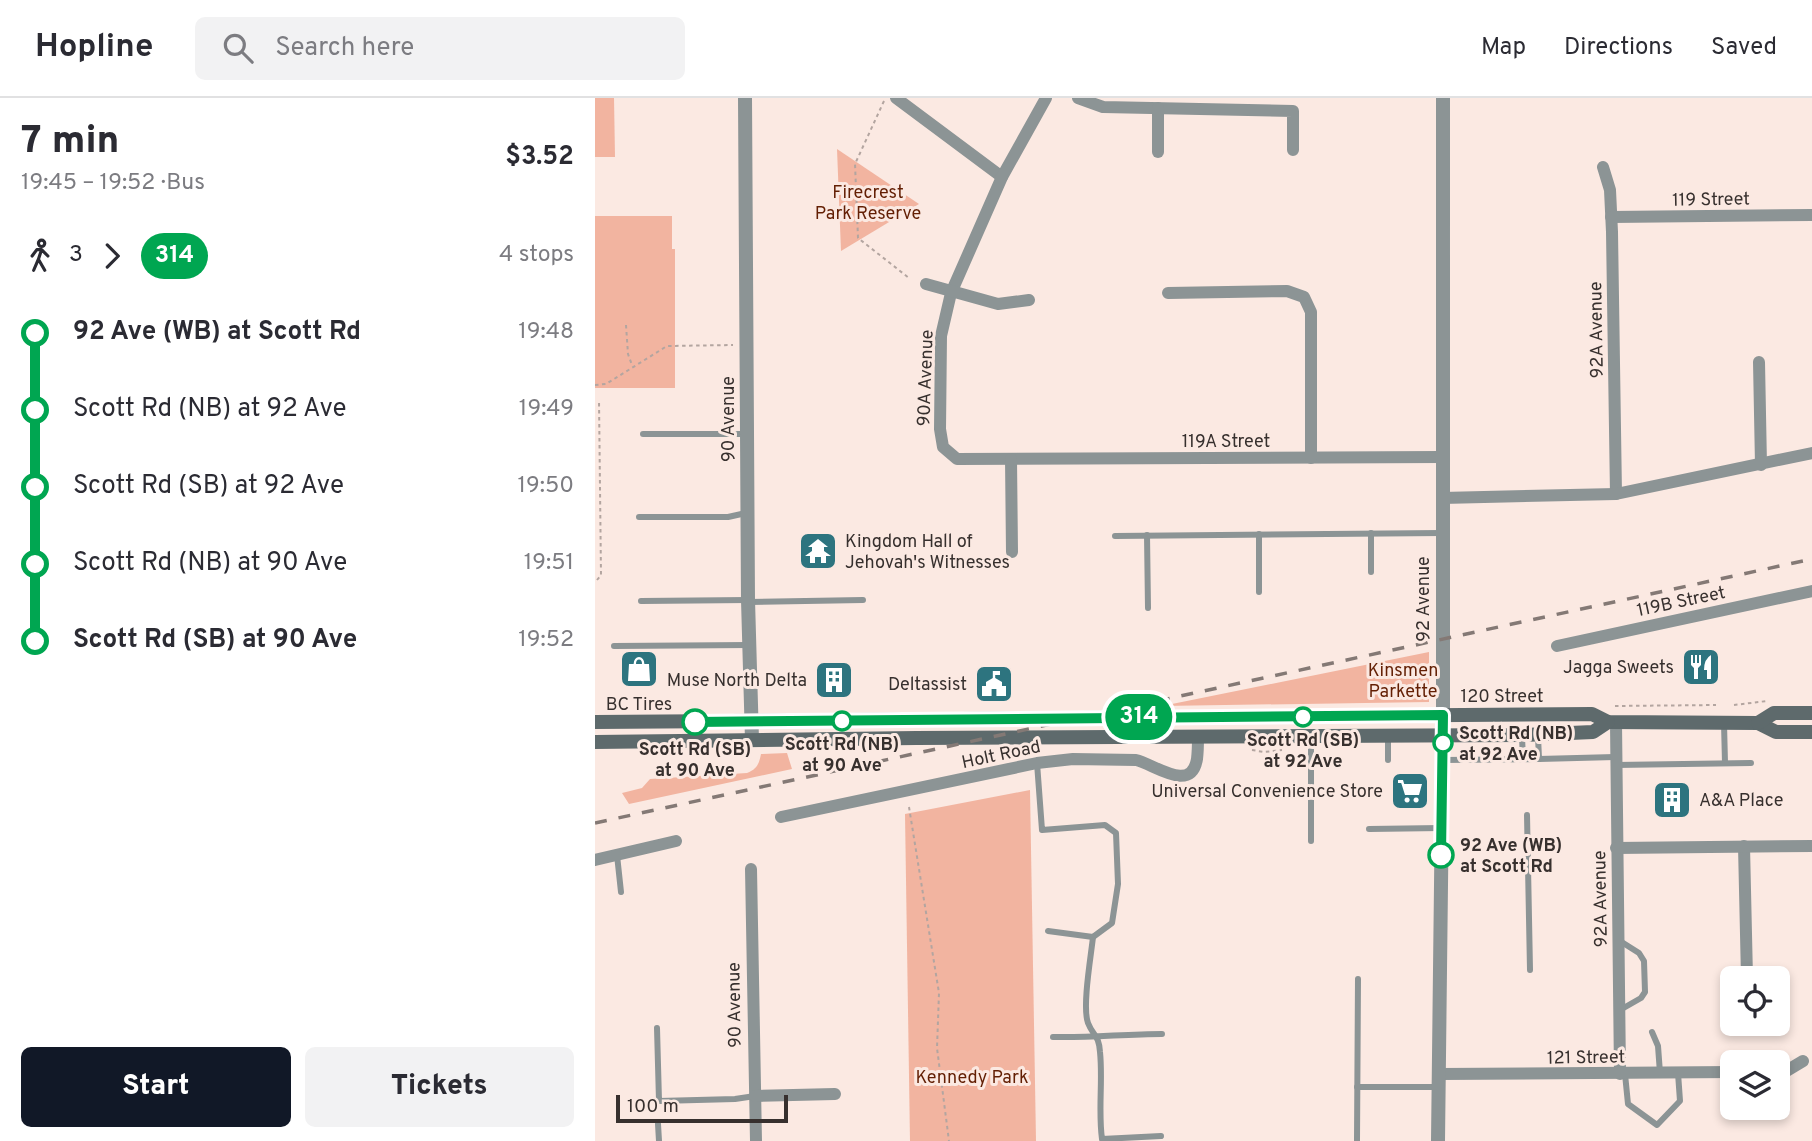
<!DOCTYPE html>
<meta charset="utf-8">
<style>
:root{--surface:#fff;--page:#f2f2f3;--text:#2b2b33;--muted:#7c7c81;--line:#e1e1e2;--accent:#111827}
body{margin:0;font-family:Overpass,sans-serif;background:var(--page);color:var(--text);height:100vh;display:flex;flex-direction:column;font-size:26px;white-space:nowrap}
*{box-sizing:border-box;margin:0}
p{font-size:23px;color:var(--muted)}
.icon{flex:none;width:38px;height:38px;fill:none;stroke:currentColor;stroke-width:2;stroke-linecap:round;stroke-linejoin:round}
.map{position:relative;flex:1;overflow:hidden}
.panel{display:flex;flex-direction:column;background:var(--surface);width:595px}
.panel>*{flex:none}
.badge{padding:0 14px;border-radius:23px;font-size:24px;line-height:46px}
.buttons{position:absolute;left:1125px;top:868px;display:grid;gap:14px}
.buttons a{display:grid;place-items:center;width:70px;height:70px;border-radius:10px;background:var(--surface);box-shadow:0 4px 10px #0003;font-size:35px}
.scale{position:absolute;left:21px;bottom:18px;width:172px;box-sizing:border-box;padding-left:7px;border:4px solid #37302e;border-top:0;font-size:19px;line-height:24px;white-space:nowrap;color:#37302e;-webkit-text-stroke:5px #fbe9e2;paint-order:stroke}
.map>.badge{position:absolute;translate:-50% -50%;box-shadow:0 0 0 4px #fff}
.legs{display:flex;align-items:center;gap:10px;height:77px;padding:0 21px;font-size:23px}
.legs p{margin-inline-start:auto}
.summary{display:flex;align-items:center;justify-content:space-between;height:119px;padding:0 21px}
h1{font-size:38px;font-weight:800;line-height:52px}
.action{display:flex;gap:14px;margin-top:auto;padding:14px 21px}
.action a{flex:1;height:80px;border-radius:10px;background:var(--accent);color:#fff;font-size:28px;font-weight:800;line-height:80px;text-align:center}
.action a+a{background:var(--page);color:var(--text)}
ul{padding:0 21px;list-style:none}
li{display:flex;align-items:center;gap:24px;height:77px;font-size:26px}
li i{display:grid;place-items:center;width:10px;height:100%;margin:0 9px;background:currentColor}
li i::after{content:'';width:18px;height:18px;margin:-9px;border:5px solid;border-radius:50%;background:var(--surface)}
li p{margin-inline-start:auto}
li:first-child i{background:linear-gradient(#0000 50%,currentColor 0)}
li:last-child i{background:linear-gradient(currentColor 50%,#0000 0)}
header{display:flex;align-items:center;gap:42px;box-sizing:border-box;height:98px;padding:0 35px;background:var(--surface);border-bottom:2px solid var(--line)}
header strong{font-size:33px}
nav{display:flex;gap:38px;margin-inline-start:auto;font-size:24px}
.search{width:490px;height:63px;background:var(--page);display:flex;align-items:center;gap:18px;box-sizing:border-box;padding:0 24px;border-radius:10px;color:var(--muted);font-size:26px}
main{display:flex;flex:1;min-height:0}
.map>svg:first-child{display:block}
.green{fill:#f2b4a0}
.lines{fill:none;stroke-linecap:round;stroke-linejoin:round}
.path{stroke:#b3a5a0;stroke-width:2;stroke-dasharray:3.5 3.5;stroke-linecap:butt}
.service{stroke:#8c9495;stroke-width:6}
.minor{stroke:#8c9495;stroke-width:12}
.tertiary{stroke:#8c9495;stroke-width:14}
.secondary{stroke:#5e6a6c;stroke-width:14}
.rail{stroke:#847975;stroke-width:3.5;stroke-dasharray:12 12;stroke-linecap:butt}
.line-1-casing{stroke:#fff;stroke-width:16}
.line-1{stroke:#00a651;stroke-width:10}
.stop-1-dot{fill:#fff;stroke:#00a651;stroke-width:3.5}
.labels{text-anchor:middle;stroke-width:6;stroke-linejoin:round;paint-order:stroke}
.park-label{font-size:18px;fill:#631f04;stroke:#fbe9e2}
.street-label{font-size:18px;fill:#37302e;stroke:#fbe9e2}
.poi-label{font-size:18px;fill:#37302e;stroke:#fbe9e2;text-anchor:end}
.stop-label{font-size:18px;font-weight:bold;fill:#37302e;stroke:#fbe9e2}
</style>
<header>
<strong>Hopline</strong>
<div class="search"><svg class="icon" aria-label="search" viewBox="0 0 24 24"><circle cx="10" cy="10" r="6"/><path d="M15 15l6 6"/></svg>Search here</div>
<nav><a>Map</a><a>Directions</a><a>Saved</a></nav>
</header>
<main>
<section class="panel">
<div class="summary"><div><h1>7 min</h1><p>19:45 – 19:52 · Bus</p></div><b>$3.52</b></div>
<div class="legs"><svg class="icon" aria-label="walk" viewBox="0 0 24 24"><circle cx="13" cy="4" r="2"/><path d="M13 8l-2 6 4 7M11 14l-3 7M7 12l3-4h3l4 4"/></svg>3<svg class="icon" aria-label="forward" viewBox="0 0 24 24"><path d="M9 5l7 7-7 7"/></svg><b class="badge" style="background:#00a651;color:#fff">314</b><p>4 stops</p></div>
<ul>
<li><i style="color:#00a651"></i><b>92 Ave (WB) at Scott Rd</b><p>19:48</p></li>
<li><i style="color:#00a651"></i><span>Scott Rd (NB) at 92 Ave</span><p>19:49</p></li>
<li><i style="color:#00a651"></i><span>Scott Rd (SB) at 92 Ave</span><p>19:50</p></li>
<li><i style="color:#00a651"></i><span>Scott Rd (NB) at 90 Ave</span><p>19:51</p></li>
<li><i style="color:#00a651"></i><b>Scott Rd (SB) at 90 Ave</b><p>19:52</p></li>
</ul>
<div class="action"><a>Start</a><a>Tickets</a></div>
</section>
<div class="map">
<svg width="1217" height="1043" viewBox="0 0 1217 1043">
<rect width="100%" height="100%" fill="#fbe9e2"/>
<!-- green -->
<g class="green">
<path d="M0 0H19L20 59H0Z"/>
<path d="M242 51 324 106 246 153Z"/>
<path d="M0 118H77V151H80V290H0Z"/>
<path d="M834 554V604L567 608Z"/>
<path d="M192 655 197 671 34 706 27 695 47 690 55 681 152 675C162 671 164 666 166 656Z"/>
<path d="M435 692 441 1043H315L310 716Z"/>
</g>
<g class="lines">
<!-- path -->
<g class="path">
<path d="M289 3 260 66 263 140 314 180"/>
<path d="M31 227 33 256 37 267"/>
<path d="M0 287 11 286 72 248 138 247"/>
<path d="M2 482 6 477 4 302"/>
<path d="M1139 607 1172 603"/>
<path d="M1020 608 1121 607"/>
<path d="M657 652 669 654 687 652"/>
<path d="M314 709 344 895 342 950 354 1043"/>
</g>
<!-- service -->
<g class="service">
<path d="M48 336H152"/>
<path d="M44 419H133L151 415"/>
<path d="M776 435V474"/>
<path d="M664 436V494"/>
<path d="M552 437 553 510"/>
<path d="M520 438 847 435"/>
<path d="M46 503 153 502"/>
<path d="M154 504 268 502"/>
<path d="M19 548 154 547"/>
<path d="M1129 625 1130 665"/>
<path d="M943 638 944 661 1020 659"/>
<path d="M716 639V743"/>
<path d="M793 639V662"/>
<path d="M927 639 928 661"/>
<path d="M848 662 944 661"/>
<path d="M442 665 447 732 510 727 521 735 523 786 517 825 498 839 453 833"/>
<path d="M1021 667 1156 665"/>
<path d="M932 717 935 872"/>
<path d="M774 731 846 730"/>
<path d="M22 757 26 794"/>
<path d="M498 839C496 858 487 909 493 925 498 938 504 937 505 954 508 983 503 1012 507 1041L566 1038"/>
<path d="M1025 843 1044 855 1049 863 1050 894 1046 900 1025 912"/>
<path d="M62 930 64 1003 140 1001 160 998"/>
<path d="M1057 934 1063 948 1065 975"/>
<path d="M458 939C495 940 530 936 567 936"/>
<path d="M1030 976 1033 1006 1062 1027 1085 1003 1083 975"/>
<path d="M762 989H844"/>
<path d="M63 1026 64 1043"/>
<path d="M762 1043 763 881"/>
</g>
<!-- minor -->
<g class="minor">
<path d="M301 0 407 79"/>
<path d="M451 0 407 79 356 195 346 238 345 331 348 349 362 361 847 359"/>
<path d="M483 0 508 9 698 13V52"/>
<path d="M563 54V10"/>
<path d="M1008 69 1015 92 1017 134 1021 396"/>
<path d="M1016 119 1217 117"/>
<path d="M331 186 403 206 434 202"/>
<path d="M573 195 692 193 709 199 716 214V360"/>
<path d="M1164 264 1166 367"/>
<path d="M416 361 417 454"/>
<path d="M847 400 1021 396 1217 355"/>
<path d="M962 548 1217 493"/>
<path d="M1021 625 1025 976"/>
<path d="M186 719 442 665 478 661 541 662C559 666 596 696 602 661 603 653 603 646 603 638"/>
<path d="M1149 748 1152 880"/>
<path d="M1021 750 1217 748"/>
<path d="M0 762 81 743"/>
<path d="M156 771 161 1043"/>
<path d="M1183 975H1188L1208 963"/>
<path d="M845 976 1138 974"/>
<path d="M160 998 240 996"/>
</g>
<!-- tertiary -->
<g class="tertiary">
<path d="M150 0 153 502 157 642"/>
<path d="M843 1043 848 617V0"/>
</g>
<!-- secondary -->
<g class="secondary">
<path d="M0 624 997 616 1013 624 1163 625 1181 634H1217"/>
<path d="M1163 625 1179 615H1217"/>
<path d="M0 644 321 640 927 637 998 634 1013 624"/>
</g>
<!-- rail -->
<path class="rail" d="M0 725 1217 461"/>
</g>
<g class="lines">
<defs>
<path id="line-1" d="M100 624 848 617 846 757"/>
</defs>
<!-- line-1 casing -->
<use href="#line-1" class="line-1-casing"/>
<!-- line-1 -->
<use href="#line-1" class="line-1"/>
</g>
<!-- icons -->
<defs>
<symbol id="temple-square" viewBox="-11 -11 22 22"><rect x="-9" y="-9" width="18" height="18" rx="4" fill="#2d747f" stroke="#fbe9e2"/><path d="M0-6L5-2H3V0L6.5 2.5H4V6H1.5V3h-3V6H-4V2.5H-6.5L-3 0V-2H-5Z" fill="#fff"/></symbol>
<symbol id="restaurant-square" viewBox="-11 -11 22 22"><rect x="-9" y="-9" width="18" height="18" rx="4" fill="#2d747f" stroke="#fbe9e2"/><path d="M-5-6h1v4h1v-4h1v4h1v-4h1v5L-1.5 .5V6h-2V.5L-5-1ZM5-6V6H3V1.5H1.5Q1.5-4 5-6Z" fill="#fff"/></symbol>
<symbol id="shop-square" viewBox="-11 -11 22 22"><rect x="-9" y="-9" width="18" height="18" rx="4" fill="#2d747f" stroke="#fbe9e2"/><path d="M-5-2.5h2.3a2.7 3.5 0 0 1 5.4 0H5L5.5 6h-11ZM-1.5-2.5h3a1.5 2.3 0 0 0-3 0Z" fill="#fff"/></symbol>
<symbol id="building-square" viewBox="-11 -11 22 22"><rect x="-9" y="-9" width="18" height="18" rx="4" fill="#2d747f" stroke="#fbe9e2"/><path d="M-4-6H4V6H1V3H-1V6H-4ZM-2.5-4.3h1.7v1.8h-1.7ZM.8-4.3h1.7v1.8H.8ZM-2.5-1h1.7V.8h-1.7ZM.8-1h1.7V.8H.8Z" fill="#fff"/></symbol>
<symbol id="civic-square" viewBox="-11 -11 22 22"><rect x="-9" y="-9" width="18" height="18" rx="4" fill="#2d747f" stroke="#fbe9e2"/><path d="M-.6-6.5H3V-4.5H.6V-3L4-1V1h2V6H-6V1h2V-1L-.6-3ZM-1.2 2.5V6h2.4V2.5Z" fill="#fff"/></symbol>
<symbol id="supermarket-square" viewBox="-11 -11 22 22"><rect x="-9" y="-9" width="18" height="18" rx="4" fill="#2d747f" stroke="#fbe9e2"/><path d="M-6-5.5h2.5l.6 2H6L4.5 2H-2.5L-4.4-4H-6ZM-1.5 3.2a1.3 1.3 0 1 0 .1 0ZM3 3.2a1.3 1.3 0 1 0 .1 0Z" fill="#fff"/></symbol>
</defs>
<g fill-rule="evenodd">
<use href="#temple-square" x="201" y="431" width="44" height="44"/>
<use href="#restaurant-square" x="1084" y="547" width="44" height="44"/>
<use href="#shop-square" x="22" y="549" width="44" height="44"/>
<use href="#building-square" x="217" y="560" width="44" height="44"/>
<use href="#civic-square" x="377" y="564" width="44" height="44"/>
<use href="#supermarket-square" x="793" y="671" width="44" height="44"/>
<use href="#building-square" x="1055" y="680" width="44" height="44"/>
</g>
<!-- markers -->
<g class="stop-1-dot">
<circle cx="708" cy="619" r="9"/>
<circle cx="247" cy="623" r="9"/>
<circle cx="100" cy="624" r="12"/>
<circle cx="848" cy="645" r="9"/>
<circle cx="846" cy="757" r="12"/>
</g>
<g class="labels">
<!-- park labels -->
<g class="park-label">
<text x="273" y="100">Firecrest<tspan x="273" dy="21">Park Reserve</tspan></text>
<text x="808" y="578">Kinsmen<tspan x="808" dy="21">Parkette</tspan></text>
<text x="377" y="985">Kennedy Park</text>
</g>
<!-- street labels -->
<g class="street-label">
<text transform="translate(1116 101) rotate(-1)" y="6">119 Street</text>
<text transform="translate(1001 232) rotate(-91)" y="6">92A Avenue</text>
<text transform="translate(330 280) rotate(-88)" y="6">90A Avenue</text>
<text transform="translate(133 321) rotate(-90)" y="6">90 Avenue</text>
<text x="631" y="349">119A Street</text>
<text transform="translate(828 501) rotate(-90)" y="6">92 Avenue</text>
<text transform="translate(1086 503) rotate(-12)" y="6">119B Street</text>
<text x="907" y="604">120 Street</text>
<text transform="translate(406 656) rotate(-12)" y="6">Holt Road</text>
<text transform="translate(1005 801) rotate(-91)" y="6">92A Avenue</text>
<text transform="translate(139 907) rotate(-91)" y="6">90 Avenue</text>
<text transform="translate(991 959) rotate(-1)" y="6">121 Street</text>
</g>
<!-- poi labels -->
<g class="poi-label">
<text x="250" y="449" text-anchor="start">Kingdom Hall of<tspan x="250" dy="21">Jehovah's Witnesses</tspan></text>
<text x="1079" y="575">Jagga Sweets</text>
<text x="212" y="588">Muse North Delta</text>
<text x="372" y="592">Deltassist</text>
<text x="44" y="612" text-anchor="middle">BC Tires</text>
<text x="788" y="699">Universal Convenience Store</text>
<text x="1104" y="708" text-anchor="start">A&amp;A Place</text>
</g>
<!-- stop labels -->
<g class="stop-label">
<text x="864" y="641" text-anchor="start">Scott Rd (NB)<tspan x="864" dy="21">at 92 Ave</tspan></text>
<text x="708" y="648">Scott Rd (SB)<tspan x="708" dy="21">at 92 Ave</tspan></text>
<text x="247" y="652">Scott Rd (NB)<tspan x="247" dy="21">at 90 Ave</tspan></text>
<text x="100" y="657">Scott Rd (SB)<tspan x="100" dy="21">at 90 Ave</tspan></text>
<text x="865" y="753" text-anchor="start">92 Ave (WB)<tspan x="865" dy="21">at Scott Rd</tspan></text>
</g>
</g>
</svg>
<div class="buttons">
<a><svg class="icon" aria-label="locate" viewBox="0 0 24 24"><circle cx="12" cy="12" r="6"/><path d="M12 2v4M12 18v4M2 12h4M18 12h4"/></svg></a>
<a><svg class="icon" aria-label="layers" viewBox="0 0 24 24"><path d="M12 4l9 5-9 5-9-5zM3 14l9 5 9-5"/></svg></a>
</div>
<div class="scale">100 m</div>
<b class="badge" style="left:544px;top:619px;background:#00a651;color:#fff">314</b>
</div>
</main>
